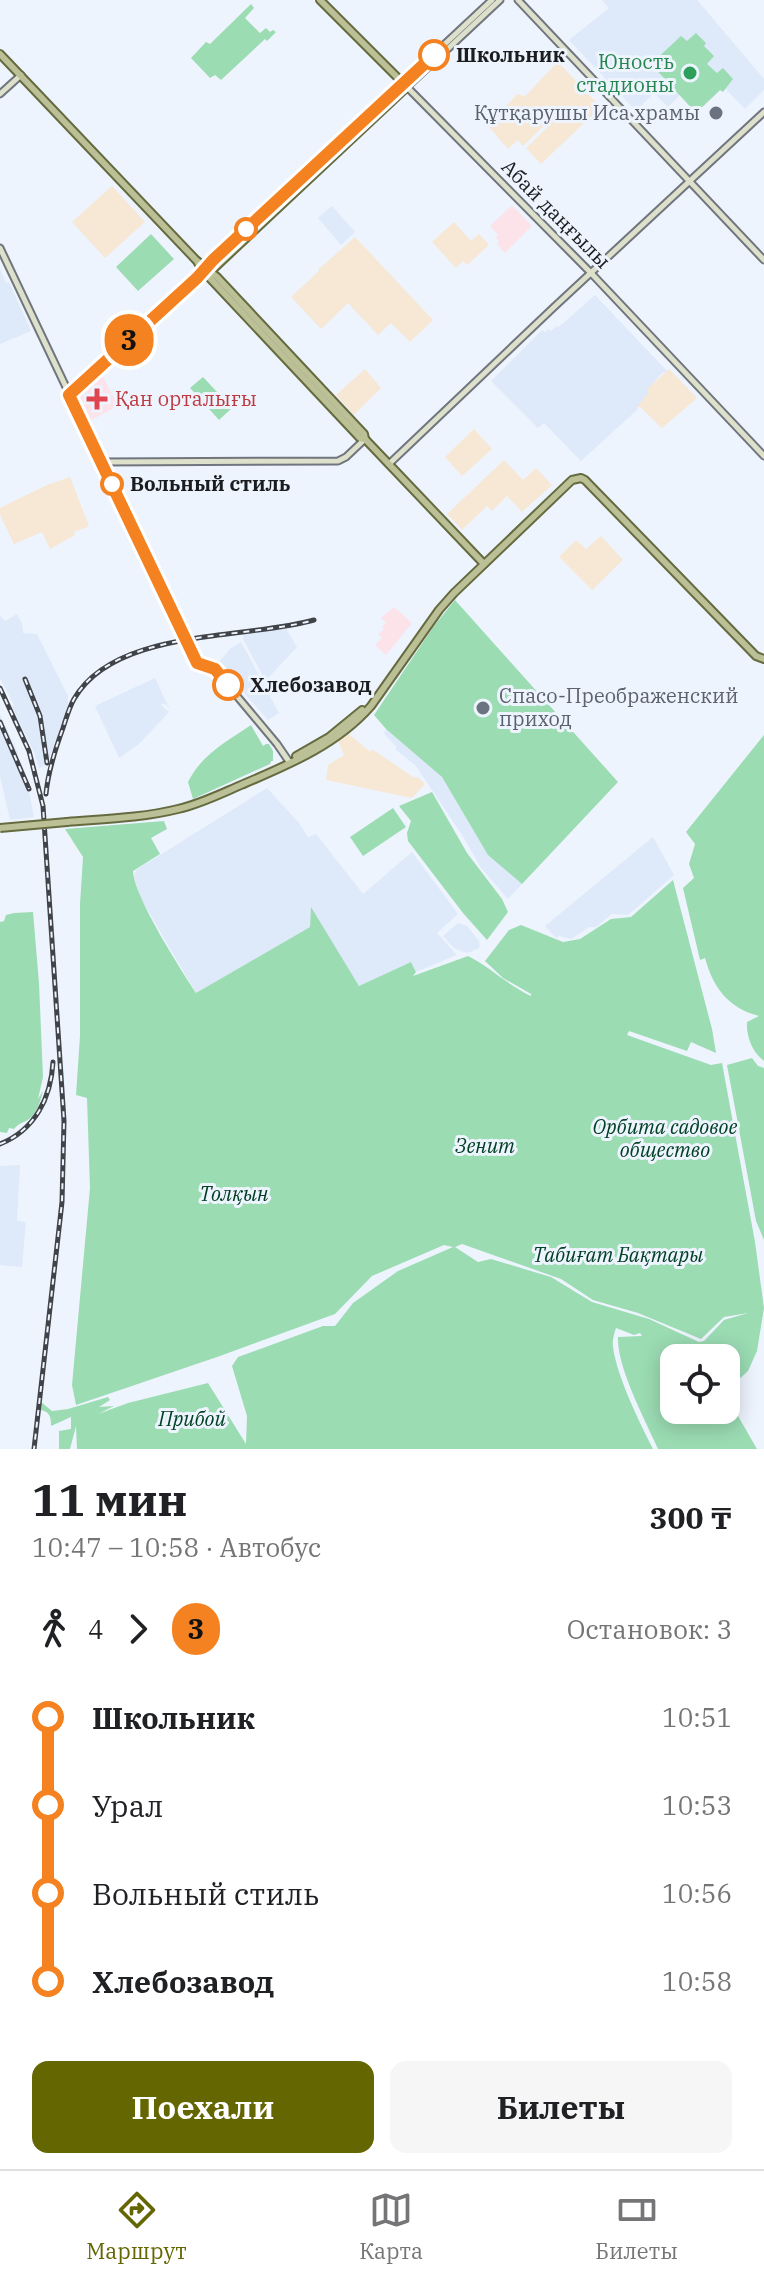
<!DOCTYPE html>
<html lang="ru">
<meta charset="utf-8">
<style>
:root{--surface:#fff;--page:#f6f6f6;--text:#202124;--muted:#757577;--line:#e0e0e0;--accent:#636601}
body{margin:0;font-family:"IBM Plex Serif",serif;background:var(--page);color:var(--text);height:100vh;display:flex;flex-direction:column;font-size:30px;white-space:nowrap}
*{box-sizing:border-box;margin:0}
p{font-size:26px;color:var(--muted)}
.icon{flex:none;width:44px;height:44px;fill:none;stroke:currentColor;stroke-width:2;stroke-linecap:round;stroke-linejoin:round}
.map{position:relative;height:1449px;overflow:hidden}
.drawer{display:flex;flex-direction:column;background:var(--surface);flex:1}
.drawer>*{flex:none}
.badge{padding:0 16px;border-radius:26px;font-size:28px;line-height:52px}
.fabs{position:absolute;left:660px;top:1344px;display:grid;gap:16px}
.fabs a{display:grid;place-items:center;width:80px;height:80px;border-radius:16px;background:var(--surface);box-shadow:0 4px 20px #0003;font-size:40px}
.map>.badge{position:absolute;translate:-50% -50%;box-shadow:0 0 0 4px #fff}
.legs{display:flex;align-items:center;gap:12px;height:88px;padding:0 32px;font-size:26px}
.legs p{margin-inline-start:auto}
.head{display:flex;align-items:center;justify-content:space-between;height:136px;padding:0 32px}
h1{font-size:44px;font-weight:700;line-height:60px}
.primary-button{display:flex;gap:16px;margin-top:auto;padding:16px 32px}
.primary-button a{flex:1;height:92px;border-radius:16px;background:var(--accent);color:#fff;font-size:32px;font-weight:700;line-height:92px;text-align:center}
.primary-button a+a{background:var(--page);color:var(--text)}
ul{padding:0 32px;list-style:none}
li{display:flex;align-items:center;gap:28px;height:88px;font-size:30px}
li i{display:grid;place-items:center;width:12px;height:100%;margin:0 10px;background:currentColor}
li i::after{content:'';width:20px;height:20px;margin:-10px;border:6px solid;border-radius:50%;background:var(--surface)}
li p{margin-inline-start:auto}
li:first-child i{background:linear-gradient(#0000 50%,currentColor 0)}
li:last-child i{background:linear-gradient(currentColor 50%,#0000 0)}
.tab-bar{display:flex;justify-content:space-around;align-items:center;height:112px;border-top:2px solid var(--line);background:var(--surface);font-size:22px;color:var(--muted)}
.tab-bar a{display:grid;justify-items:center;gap:4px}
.tab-bar .current{color:var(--accent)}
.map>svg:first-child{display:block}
.built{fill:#dee9f9}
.education{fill:#f7e7d5}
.medical{fill:#fce2e9}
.green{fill:#9bdcb3;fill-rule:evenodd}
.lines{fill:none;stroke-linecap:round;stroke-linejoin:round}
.secondary-casing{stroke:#70757e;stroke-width:9}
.primary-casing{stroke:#656b3f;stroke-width:10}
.secondary{stroke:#dde0ca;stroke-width:5}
.primary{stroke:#bbc096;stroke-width:6}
.rail-casing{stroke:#404348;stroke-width:5}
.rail{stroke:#eef4fe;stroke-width:2;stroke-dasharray:6;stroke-linecap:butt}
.primary-bridge-casing{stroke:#656b3f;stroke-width:10;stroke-linecap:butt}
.primary-bridge{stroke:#bbc096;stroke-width:6}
.line-1-casing{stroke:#fff;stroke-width:18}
.line-1{stroke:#f58220;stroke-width:12}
.stop-1-dot{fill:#fff;stroke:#f58220;stroke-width:4}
.leisure-dot{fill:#2e9e5b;stroke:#eef4fe;stroke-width:3}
.worship-dot{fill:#6b7280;stroke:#eef4fe;stroke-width:3}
.health-dot{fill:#e0444e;stroke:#eef4fe;stroke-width:3}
.labels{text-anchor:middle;stroke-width:6;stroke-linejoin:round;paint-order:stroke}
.stop-label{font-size:20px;font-weight:bold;fill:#1a1c20;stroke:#eef4fe;text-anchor:start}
.leisure-label{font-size:20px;fill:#27864d;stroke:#eef4fe;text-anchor:end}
.worship-label{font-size:20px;fill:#5b616d;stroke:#eef4fe;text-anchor:end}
.street-label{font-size:20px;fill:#1a1c20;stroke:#eef4fe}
.health-label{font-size:20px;fill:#be3a42;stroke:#eef4fe;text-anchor:start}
.park-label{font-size:20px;font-style:italic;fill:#014023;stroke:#eef4fe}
</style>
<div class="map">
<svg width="764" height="1449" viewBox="0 0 764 1449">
<rect width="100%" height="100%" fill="#eef4fe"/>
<!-- built -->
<g class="built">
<path d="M602 0H697L764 79V90L745 109 724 87 696 113 680 95 668 107 654 93 636 111 569 40 609 8Z"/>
<path d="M332 206 355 232 341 245 318 218Z"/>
<path d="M0 269 6 283 9 282 31 331 0 344Z"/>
<path d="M595 295 667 371 661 374 647 390 649 392 637 408 638 409 581 461 544 423 538 428 491 381 542 330 545 332 548 329 551 331 557 326 559 327Z"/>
<path d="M17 614 22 623 23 633 37 634 68 696V708L50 756 48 765 39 768 34 752 12 707 14 705 0 678V616L5 621Z"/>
<path d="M283 624 297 647 268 678 266 676 264 678 243 639 244 630Z"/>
<path d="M241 642 279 713 268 720 218 663 231 648Z"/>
<path d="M155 678 167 704 171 708 163 703 161 705 169 712 139 744 119 758 95 706Z"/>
<path d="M0 714 18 754 16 756 30 796 34 817 10 820 0 776Z"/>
<path d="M386 729 442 777 488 854 522 884 508 899 481 868 464 838 416 766 395 749 397 747 384 734Z"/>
<path d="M267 788 299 823 308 837 316 834 363 894 412 852 458 914 437 933 457 955 416 972 411 962 359 986 311 909 310 927 196 993 140 897 134 877 136 870Z"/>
<path d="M653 837 674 875 628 915 612 914 596 927H589L571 939 559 936 556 938 545 926Z"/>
<path d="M458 923 467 926 479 941 480 947 478 949 467 953 455 949 443 936Z"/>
<path d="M20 1165 17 1221 26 1222 22 1267 0 1265V1166Z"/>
</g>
<!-- education -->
<g class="education">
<path d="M558 62 601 107 541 164 526 148 551 124 549 121 523 146 518 140 508 149 488 126 517 94 525 96Z"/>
<path d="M112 186 145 222 105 258 72 222Z"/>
<path d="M454 222 471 241 479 234 489 245 467 265 463 261 456 268 432 242Z"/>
<path d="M355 237 433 320 410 342 391 323 378 335 348 303 321 329 291 297 319 271 318 270Z"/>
<path d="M365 369 381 388 354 415 336 395Z"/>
<path d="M669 369 697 398 662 428 640 407H637L649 392 647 389Z"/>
<path d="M474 429 492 449 462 476 445 457Z"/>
<path d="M504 460 523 480 536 468 552 485 522 512 507 496 492 511 487 506 462 530 447 514Z"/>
<path d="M70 477 89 526 74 532 75 535 50 549 42 532 14 544 0 515V508L47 485Z"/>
<path d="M601 536 623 560 592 590 559 557 576 540 586 549Z"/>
<path d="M349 734 370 752 372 749 413 777 419 778 425 784 412 798 326 780 328 765 344 755 338 741Z"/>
</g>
<!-- medical -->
<g class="medical">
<path d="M513 206 532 226 505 253 497 244 499 242 496 238 498 235 490 226 510 207Z"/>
<path d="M102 375 118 406 91 420 79 395Z"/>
<path d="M394 607 412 623 386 655 375 645 382 638 378 634 384 629 382 627 386 623 381 618Z"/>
</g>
<!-- green -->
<g class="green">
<path d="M251 4 254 8 245 18 260 33 266 28 270 32 273 30 276 32 267 41 265 39 221 80 215 75 210 78 191 58 206 42 210 44Z"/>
<path d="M696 33 706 43 704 46 714 56 707 64 717 73 723 68 733 79 723 92 720 90 696 113 651 64 681 36 687 41Z"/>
<path d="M151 234 174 259 138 291 116 267Z"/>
<path d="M203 377 232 408 219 420 190 388Z"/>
<path d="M455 600 618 782 522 884 488 855 442 777 386 729 374 715 434 626Z"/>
<path d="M251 725 263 746 266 744H269L273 751V761H271L270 764 193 799 188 782C202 754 226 742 251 725Z"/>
<path d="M764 735V1061C752 1052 746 1036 747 1022L759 1016C728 1008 713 987 705 958L700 960 683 888 694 878 689 864 695 844 686 832Z"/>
<path d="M432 792 467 853 502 899 508 912 487 940 463 913 408 841 407 833 411 821 399 806Z"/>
<path d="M393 808 406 827 363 856 350 837Z"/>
<path d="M164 821 167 829 151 838 160 854 133 871C134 897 180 968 196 993L310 927 311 907 359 986 411 962 416 972 413 976 468 956C490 967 506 984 531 996V994L503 978 485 961 509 930 521 925 563 942 580 939 611 919 631 917 673 880 712 1029 716 1053 691 1042 687 1051 629 1031 627 1035 711 1065 722 1063 755 1242 764 1308 757 1351 748 1371 728 1389H726V1358H674V1376L668 1378 674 1383V1410H726V1395L757 1449H658C645 1419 617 1368 618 1337L642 1336 640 1333 634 1335 616 1328C614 1334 612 1341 613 1347 617 1377 639 1421 653 1449H77L76 1426 70 1449H59V1431L71 1429V1417L51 1426C51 1417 50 1412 41 1410V1402L52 1411 68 1409 108 1397 110 1400 99 1407 114 1406 98 1414 128 1403 208 1383 246 1444 247 1416 232 1366 238 1357 323 1326H335L353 1303 398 1271 453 1247 444 1245 372 1276 335 1314 220 1356 76 1405 72 1385 90 1188 87 1098 76 1095 80 1036V904L83 857 65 829ZM462 1244 561 1279 593 1300 638 1313 701 1339 724 1317 748 1313 724 1320 704 1341 699 1342 649 1319 592 1302 551 1277 491 1259 478 1262 455 1247Z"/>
<path d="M33 912 39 983 43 1077 38 1099 43 1091C40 1103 36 1116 26 1121 21 1123 17 1125 14 1129L9 1128 7 1133 0 1132V922L4 921 6 915 14 913Z"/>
<path d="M752 1058 758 1066 764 1068V1240L756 1221 727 1065Z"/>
</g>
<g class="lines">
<defs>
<g id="secondary">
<path d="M500 0 407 87 591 273 764 456"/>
<path d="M518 0 764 260"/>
<path d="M403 83 492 0"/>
<path d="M0 94 21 75"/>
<path d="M0 248 197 663 216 671 277 744 290 763"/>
<path d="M69 395 197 278 202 270"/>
<path d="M101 462 338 461 346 457 365 439"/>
<path d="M389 464 553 308 764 112"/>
</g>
<g id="primary">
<path d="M0 54 196 260 217 277 364 434 365 439"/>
<path d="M198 263 206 274 360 438 365 439 484 564"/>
<path d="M204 269 403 83"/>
<path d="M209 273 407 87 320 0"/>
<path d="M296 756 329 737 362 710"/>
<path d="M67 822C104 819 142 818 178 809 200 804 220 794 241 785 288 765 337 745 371 706L439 610 454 593 572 480 581 478 585 480 756 656 764 659"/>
</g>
</defs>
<!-- secondary casing -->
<use href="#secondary" class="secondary-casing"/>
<!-- primary casing -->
<use href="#primary" class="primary-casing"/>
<!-- secondary -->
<use href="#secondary" class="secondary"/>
<!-- primary -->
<use href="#primary" class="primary"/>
<defs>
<g id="rail">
<path d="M25 679 40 716 47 763"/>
<path d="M0 688 29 751 43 806 64 1121 62 1202 34 1449"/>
<path d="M0 722 29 789"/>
<path d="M46 794C48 771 55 750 63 728 66 719 69 708 74 699 115 628 244 640 314 620"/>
<path d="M0 1144C35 1130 51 1098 53 1062"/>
</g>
</defs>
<!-- rail casing -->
<use href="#rail" class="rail-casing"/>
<!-- rail -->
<use href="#rail" class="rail"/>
<defs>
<path id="primary-bridge" d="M0 828 67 822"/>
</defs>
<!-- primary-bridge casing -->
<use href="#primary-bridge" class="primary-bridge-casing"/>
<!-- primary-bridge -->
<use href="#primary-bridge" class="primary-bridge"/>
</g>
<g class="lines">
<defs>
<path id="line-1" d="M228 685 215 669 197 663 69 395 197 278 213 260 434 55"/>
</defs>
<!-- line-1 casing -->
<use href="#line-1" class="line-1-casing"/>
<!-- line-1 -->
<use href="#line-1" class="line-1"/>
</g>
<!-- markers -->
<g class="stop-1-dot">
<circle cx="434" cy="55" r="14"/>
<circle cx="246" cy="229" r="10"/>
<circle cx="112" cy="484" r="10"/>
<circle cx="228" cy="685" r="14"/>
</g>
<circle class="leisure-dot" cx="690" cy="73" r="8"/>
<g class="worship-dot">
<circle cx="716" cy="113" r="8"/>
<circle cx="483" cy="708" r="8"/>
</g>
<path class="health-dot" d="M93 387h8v8h8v8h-8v8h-8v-8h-8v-8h8z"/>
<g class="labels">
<!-- stop labels -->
<g class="stop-label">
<text x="456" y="62">Школьник</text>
<text x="130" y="491">Вольный стиль</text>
<text x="250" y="692">Хлебозавод</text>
</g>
<!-- leisure labels -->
<g class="leisure-label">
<text x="674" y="69">Юность<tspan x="674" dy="23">стадионы</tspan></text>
</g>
<!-- worship labels -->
<g class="worship-label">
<text x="700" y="120">Құтқарушы Иса храмы</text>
<text x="499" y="703" text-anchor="start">Спасо-Преображенский<tspan x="499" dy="23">приход</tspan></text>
</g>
<!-- street labels -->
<g class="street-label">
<text transform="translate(556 214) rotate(45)" y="7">Абай даңғылы</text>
</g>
<!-- health labels -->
<g class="health-label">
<text x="115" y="406">Қан орталығы</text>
</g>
<!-- park labels -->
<g class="park-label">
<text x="665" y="1134">Орбита садовое<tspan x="665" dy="23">общество</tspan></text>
<text x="485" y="1153">Зенит</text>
<text x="234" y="1201">Толқын</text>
<text x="618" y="1262">Табиғат Бақтары</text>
<text x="192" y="1426">Прибой</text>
</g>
</g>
</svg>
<div class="fabs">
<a><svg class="icon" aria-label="locate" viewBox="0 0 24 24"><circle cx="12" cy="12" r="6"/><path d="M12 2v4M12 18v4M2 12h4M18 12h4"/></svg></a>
</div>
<b class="badge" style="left:129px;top:340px;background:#f58220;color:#111">3</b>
</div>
<section class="drawer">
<div class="head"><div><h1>11 мин</h1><p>10:47 – 10:58 · Автобус</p></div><b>300 ₸</b></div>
<div class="legs"><svg class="icon" aria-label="walk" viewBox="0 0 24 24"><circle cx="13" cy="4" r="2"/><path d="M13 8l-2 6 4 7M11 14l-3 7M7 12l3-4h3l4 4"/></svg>4<svg class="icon" aria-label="forward" viewBox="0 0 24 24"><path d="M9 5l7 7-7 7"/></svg><b class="badge" style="background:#f58220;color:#111">3</b><p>Остановок: 3</p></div>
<ul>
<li><i style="color:#f58220"></i><b>Школьник</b><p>10:51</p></li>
<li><i style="color:#f58220"></i><span>Урал</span><p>10:53</p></li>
<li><i style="color:#f58220"></i><span>Вольный стиль</span><p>10:56</p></li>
<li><i style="color:#f58220"></i><b>Хлебозавод</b><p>10:58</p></li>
</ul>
<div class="primary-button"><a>Поехали</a><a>Билеты</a></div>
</section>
<nav class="tab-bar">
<a class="current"><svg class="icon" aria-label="directions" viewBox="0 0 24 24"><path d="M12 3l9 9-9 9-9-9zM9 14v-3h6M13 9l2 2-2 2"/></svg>Маршрут</a>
<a><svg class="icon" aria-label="map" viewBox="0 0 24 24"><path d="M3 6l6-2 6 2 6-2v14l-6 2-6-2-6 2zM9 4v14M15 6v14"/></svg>Карта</a>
<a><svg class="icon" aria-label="tickets" viewBox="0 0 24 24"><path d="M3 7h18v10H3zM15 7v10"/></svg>Билеты</a>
</nav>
